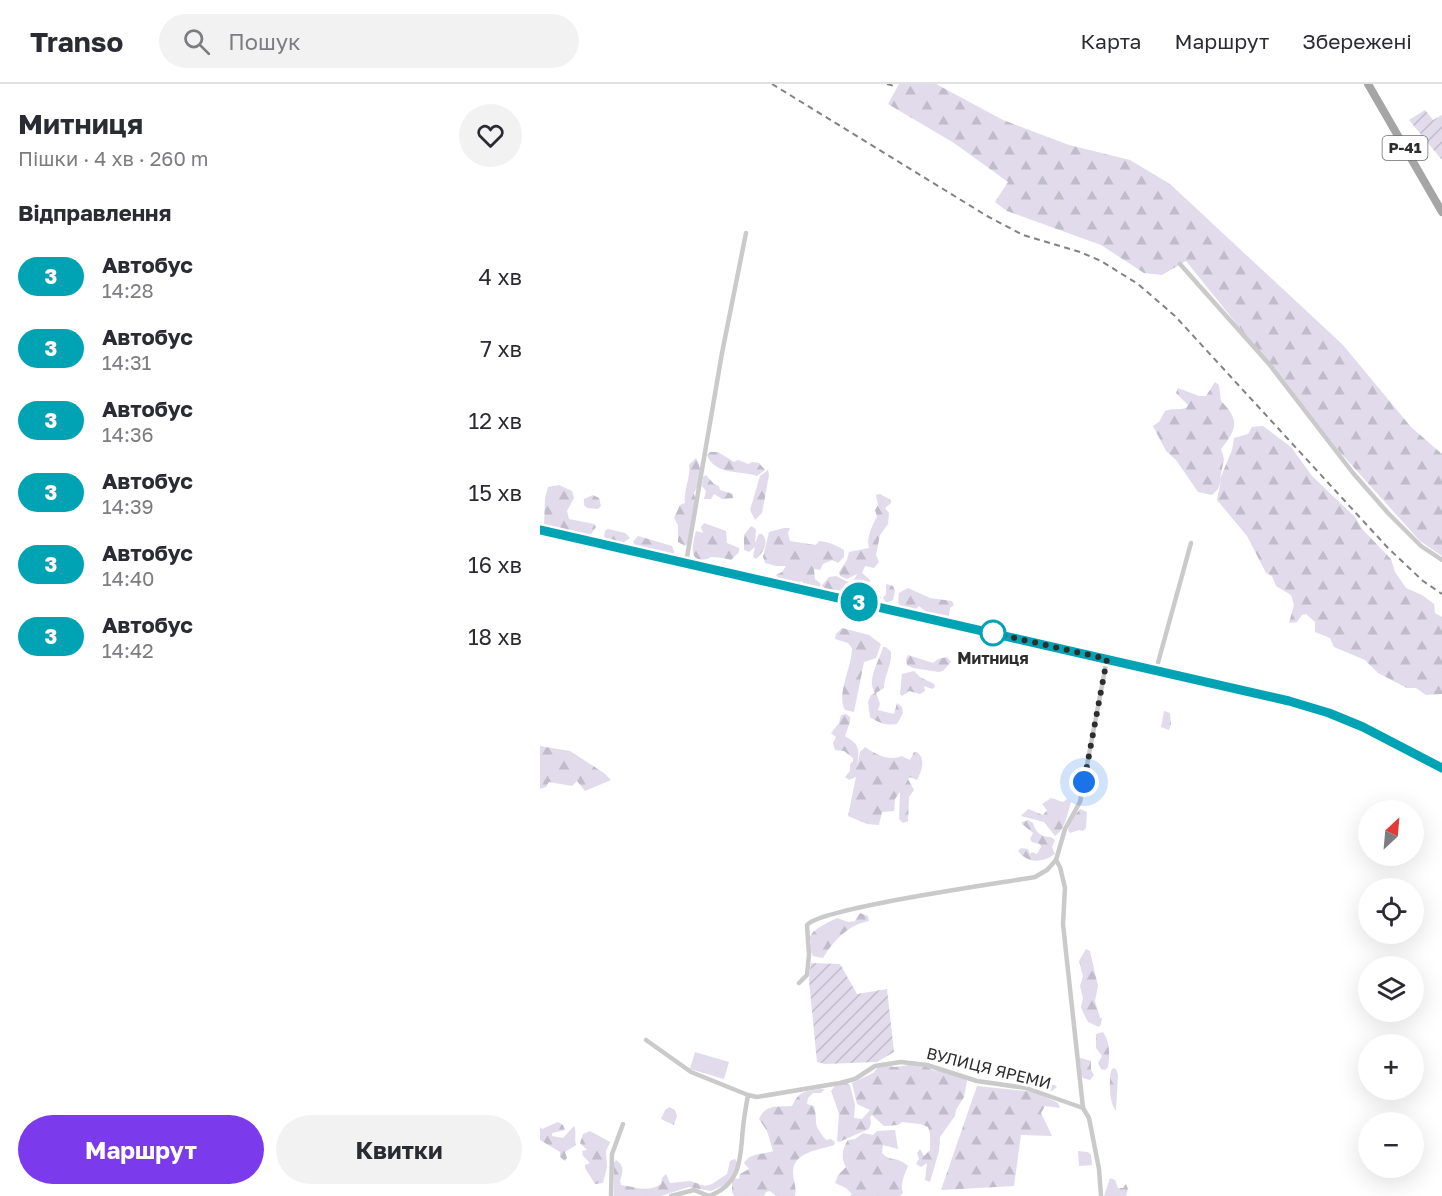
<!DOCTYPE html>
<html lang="uk">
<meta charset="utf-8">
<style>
:root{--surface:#fff;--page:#f2f2f3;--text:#2b2b33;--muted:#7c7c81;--line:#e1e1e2;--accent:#7c3aed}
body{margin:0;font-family:"Golos Text",sans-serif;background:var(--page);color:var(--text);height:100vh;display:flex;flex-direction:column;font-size:22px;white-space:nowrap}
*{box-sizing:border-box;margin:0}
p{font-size:20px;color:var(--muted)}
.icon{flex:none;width:33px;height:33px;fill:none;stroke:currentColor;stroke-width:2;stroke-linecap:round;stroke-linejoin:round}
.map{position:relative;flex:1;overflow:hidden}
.sheet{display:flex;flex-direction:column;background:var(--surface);width:540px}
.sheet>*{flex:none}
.badge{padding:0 12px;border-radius:20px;font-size:21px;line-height:39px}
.needle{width:39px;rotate:26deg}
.controls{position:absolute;left:818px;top:716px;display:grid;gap:12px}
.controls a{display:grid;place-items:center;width:66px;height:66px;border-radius:50%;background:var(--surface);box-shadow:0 6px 24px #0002;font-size:30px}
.you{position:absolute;width:30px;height:30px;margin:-15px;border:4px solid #fff;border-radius:50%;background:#1a73e8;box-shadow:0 0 0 9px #1a73e833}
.map>.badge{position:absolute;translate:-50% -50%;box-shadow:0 0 0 3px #fff}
h2{padding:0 18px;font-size:22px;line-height:54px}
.round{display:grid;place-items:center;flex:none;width:63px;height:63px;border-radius:32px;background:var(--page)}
.summary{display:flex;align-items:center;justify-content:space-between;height:102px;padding:0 18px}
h1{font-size:28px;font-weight:700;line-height:45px}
.primary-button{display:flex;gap:12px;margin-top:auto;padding:12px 18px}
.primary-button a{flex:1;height:69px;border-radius:36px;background:var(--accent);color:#fff;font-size:24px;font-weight:700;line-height:69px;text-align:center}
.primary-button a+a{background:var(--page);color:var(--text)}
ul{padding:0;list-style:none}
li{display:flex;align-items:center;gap:18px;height:72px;padding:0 18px}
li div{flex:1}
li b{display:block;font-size:22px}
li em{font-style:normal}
li .badge{min-width:66px;font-weight:700;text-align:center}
header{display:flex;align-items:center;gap:36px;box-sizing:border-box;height:84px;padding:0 30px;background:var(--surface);border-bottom:2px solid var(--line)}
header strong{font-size:28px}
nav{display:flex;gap:33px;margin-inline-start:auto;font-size:21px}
.search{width:420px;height:54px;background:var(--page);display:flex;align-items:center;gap:15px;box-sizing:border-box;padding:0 21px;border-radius:33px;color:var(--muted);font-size:22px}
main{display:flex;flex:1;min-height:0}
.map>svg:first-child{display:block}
.grass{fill:url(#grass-tufts)}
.forest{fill:url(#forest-firs)}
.garden{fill:url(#garden-furrows)}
.pitch{fill:#e1dbeb}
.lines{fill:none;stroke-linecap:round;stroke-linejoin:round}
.street{stroke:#cacaca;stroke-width:4.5}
.secondary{stroke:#b7b7b7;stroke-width:7}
.primary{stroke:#a5a5a5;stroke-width:8}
.rail{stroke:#828282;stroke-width:2;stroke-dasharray:6 4.5;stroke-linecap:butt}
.line-casing{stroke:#fff;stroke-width:14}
.line{stroke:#00a3b4;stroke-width:9}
.walk{stroke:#2d2d2d;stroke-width:6;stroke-dasharray:0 10.8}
.stop-dot{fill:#fff;stroke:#00a3b4;stroke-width:3}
.labels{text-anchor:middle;stroke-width:6;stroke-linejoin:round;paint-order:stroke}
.shield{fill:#fff;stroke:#6c6c6c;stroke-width:1.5}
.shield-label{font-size:15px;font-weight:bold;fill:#2d2d2d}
.stop-label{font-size:16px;font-weight:bold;fill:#2d2d2d;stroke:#fff}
.street-label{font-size:16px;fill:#2d2d2d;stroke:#fff}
</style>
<header>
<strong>Transo</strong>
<div class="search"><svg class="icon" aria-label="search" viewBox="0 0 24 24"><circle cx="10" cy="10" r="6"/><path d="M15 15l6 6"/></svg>Пошук</div>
<nav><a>Карта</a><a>Маршрут</a><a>Збережені</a></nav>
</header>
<main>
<section class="sheet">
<div class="summary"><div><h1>Митниця</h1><p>Пішки · 4 хв · 260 m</p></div><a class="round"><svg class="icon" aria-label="heart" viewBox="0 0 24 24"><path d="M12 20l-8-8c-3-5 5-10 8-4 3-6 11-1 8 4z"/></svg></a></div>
<h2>Відправлення</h2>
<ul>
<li><span class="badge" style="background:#00a3b4;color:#fff">3</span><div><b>Автобус</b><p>14:28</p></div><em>4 хв</em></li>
<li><span class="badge" style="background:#00a3b4;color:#fff">3</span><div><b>Автобус</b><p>14:31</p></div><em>7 хв</em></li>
<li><span class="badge" style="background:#00a3b4;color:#fff">3</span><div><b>Автобус</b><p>14:36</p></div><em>12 хв</em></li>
<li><span class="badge" style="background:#00a3b4;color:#fff">3</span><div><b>Автобус</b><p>14:39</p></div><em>15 хв</em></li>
<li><span class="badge" style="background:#00a3b4;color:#fff">3</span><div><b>Автобус</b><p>14:40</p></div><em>16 хв</em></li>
<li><span class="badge" style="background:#00a3b4;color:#fff">3</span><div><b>Автобус</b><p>14:42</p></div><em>18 хв</em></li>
</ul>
<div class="primary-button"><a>Маршрут</a><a>Квитки</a></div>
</section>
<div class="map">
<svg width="902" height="1112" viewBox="0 0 902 1112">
<defs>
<pattern id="grass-tufts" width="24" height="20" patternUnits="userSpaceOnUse" patternTransform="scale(1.5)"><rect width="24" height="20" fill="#e1dbeb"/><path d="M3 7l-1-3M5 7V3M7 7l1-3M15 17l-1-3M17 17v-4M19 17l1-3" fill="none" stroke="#c1bcca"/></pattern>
<pattern id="forest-firs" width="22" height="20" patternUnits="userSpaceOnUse" patternTransform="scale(1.5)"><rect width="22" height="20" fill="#e1dbeb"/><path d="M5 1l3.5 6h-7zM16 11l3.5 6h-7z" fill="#c1bcca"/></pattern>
<pattern id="garden-furrows" width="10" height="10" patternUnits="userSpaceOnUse" patternTransform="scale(1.5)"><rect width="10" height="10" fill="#e1dbeb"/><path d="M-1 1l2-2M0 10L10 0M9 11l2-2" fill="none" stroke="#c1bcca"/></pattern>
</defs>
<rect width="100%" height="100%" fill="#fff"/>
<!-- grass -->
<g class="grass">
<path d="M129 1023 135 1026 137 1032 134 1041 121 1035 125 1026Z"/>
<path d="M538 1067 548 1068 551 1071 552 1081 539 1082Z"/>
</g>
<!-- forest -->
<g class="forest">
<path d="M359 0H396L463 36 529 61 590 76 630 100 803 261 871 343 902 370V472L880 457 798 366 646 177 622 191 604 189 561 161 467 127 455 118 468 98 414 59 348 20Z"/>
<path d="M675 298 679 301 681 317C700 336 697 345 681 365L684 375 680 395 692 366 694 354 708 350 712 343 723 342 751 363 772 392 815 433 823 446 851 475 855 488 866 504 882 511 894 520 895 529 902 533V610L886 611 876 604H867L838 589 825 576 794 563 790 554 775 548V538L766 530 762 531 757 538 749 539 754 521 751 511 736 502 732 492 726 489 707 452 677 416 681 396 678 405 672 411 658 408 636 376 626 367 613 342 619 338 625 327C633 324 639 326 646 324L648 321 636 309 638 304 659 312H666Z"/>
<path d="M170 368H178L194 378 198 376 208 380 212 378 219 379 225 386 217 392C201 386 175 392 167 371Z"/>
<path d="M156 374C163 386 161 398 154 409L156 419 150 458 145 462 138 458V441L134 434 140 421 145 419C143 406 151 394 149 381Z"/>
<path d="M228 386 229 391 222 429 215 436 210 426 220 392Z"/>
<path d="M166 391 174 400 179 402 180 406 193 410V414L182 415 174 410 171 415H164L166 407 162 402 163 393Z"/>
<path d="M19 401 32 407 34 414 27 427 29 435 54 440 56 443 51 450H39L4 442 5 414 8 403Z"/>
<path d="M340 410 351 416V419L345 424 349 429 348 440 340 451 336 471 339 478 334 484 325 482 322 489 330 496V506L336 508 341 513 340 516 336 517 298 506 283 505 282 501 289 493 296 492 310 499 313 498 317 490 307 495 300 492 299 488 307 476 309 468 329 464C326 455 332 441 337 433L335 426 338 421 336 411Z"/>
<path d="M53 411 59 414 61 422 58 425 47 424 44 421V415Z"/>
<path d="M164 439 186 447 187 459 199 464V468L191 476C185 474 177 473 171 473 170 473 168 475 167 475 147 480 153 458 156 447L163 449 161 443Z"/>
<path d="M211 442 216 445 215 459 219 450H222C230 458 223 469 216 475L213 473 215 463 209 468 204 466V451Z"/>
<path d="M244 444H250L248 449 250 457 276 461 279 457C289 458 296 461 304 466V473L298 479 292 476 283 480 280 486 274 485 275 495 281 500 279 504 273 506 264 502 262 497C253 501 242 500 236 491L242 488 246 482H236L225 479 223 473 229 448Z"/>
<path d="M68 445 85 449 90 454 83 459 64 453 65 447Z"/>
<path d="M98 452 132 462 134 467V470L131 471 96 462 93 458Z"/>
<path d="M346 500 353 502 355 507 353 516 346 519 343 514 346 510Z"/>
<path d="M368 504 390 514 412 517 414 521 410 524 409 532 386 528 379 522 375 526 361 523 358 518 359 509Z"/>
<path d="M302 544 329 551 341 560 336 574 324 578 314 628 305 626C296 610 312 583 312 564L308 559 295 555 296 550Z"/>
<path d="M343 563H346L351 568C352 581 344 592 344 604L336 609 340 620 338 626 354 630 357 619 362 623 363 629 357 640C346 642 339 639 330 633L328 618 331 611 335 609C326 595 340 576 343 563Z"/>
<path d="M368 571 393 579 398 575 407 573 411 578 403 587 399 588 373 584 367 581 366 575Z"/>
<path d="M374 587 380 593 394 600 395 603 392 605 384 602 385 607 380 610 369 607 362 612 360 610 362 590Z"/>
<path d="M624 627 630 629 631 640 629 646 621 643Z"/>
<path d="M306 630 310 633V638L305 652C321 661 319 666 317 682L320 668 325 663C335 670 350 678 361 672L370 676 374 668H377C386 675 382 686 377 696L370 693 368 695 374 706 369 713 368 737 363 739 359 735 360 708 355 715 354 727 342 728 339 741 327 740 308 732 316 693 309 696 305 693 310 687V680L313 677V674L304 667 295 666 293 659 296 653 291 649 299 639 301 631Z"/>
<path d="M0 662 30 667 64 689 71 696 45 707 37 697 32 702 9 698 6 703 0 705Z"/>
<path d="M511 714 523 718 527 715 531 718C527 731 526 744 515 752L504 738 481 732 488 725 503 731 507 726 502 720Z"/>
<path d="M540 725 547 728 546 744 543 747 539 746 530 749 528 746 531 736Z"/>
<path d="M488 736 493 739C495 748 502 754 511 753L515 756 512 763 515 770C503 779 488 780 478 767L481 764 488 765 490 770 492 768 497 770 501 763 500 760 492 758 490 755 493 749 482 740V738Z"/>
<path d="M320 829 328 832 329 837C308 841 294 856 283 874L273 872 270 865 271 858 269 854C274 844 287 839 297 834L308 838 315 837Z"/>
<path d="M546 865 550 867 558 902 555 917 560 934H562L561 940 559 943 548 938 541 924 543 914 540 902 543 892 539 877Z"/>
<path d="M563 948C570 958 570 971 568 983L565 986 561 985 558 979 562 972 556 964V950Z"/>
<path d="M541 974 551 977V986L554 991 550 996 543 994 539 986 541 984 539 975Z"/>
<path d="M382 979 392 986 422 990 427 997 424 1013 416 1026 415 1032 400 1053 399 1067 390 1098 385 1096 387 1079 381 1083 376 1080 379 1075 377 1069 380 1065 384 1072 390 1066V1050L388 1043C379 1038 372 1040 362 1038L358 1041 344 1042 332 1031 330 1033 331 1039 329 1045 299 1058 297 1057 299 1030 291 1007 296 1000 305 998 310 1001 315 1021 314 1034 322 1035 330 1026 317 1020 312 999 333 989 340 981 355 983Z"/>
<path d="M473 983 480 986 487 994 482 998 472 995 465 996 460 992 461 986H468Z"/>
<path d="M573 984 576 985 578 991 576 1027C569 1019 569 998 571 987Z"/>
<path d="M501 994 512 997 511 1001H515L517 1003 512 1007C505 1007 498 1003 494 997Z"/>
<path d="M437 1002 496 1008 518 1019 520 1024 505 1022 501 1029 512 1052 481 1051 474 1102 401 1106Z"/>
<path d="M280 1005H285L281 1009H273L268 1014 267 1020 274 1022C279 1042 271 1037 286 1056L291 1055 295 1058 294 1061C279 1066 253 1068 253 1088 253 1097 257 1103 255 1112H236L230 1107 226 1108 224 1112H194L192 1108V1094L199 1095 200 1090 209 1085 204 1079C211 1068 223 1071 233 1067L227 1047 219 1035C225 1020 238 1023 252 1022 260 1006 264 1008 280 1005Z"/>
<path d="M18 1038 23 1041 25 1046 12 1049V1052L23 1054 34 1042C37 1049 34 1054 36 1061L25 1068 27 1074 25 1077 20 1073V1068L0 1056V1043L2 1045Z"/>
<path d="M355 1046 358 1065 343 1061 342 1069C350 1078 357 1072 368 1082 364 1092 360 1099 363 1109L360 1112H310L312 1110 306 1104 295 1099 298 1091 306 1083C301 1075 302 1064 308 1056L315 1055 323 1049 333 1051 337 1047Z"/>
<path d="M50 1047 70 1058 66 1067 67 1083 63 1099 55 1100 45 1084V1081L50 1079 43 1072 42 1067 47 1066 40 1059 43 1050Z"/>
<path d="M195 1075 198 1080 195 1089 185 1101 171 1107 149 1103 121 1112H74V1079L76 1076C85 1082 83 1088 80 1097L81 1101C95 1103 108 1109 121 1100L122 1094 126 1090 130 1099 150 1097 165 1102 172 1100 187 1090 190 1077Z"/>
<path d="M570 1094 575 1096 578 1104H583L586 1100 588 1105 586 1112H564Z"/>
</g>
<!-- garden -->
<g class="garden">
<path d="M885 26 893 36 902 31V76L869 36Z"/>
<path d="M271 879 300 880 317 910 347 905 354 968 337 978 285 980 277 978 269 896Z"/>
</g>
<!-- pitch -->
<path class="pitch" d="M155 968 189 978 184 995 150 985Z"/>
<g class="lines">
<!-- street -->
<g class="street">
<path d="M640 180 729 280 813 389 848 429 881 462 902 476"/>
<path d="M146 479 182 269 206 149"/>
<path d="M616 586 651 459"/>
<path d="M516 776 520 783 525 804 523 840 526 868 543 1024"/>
<path d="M259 899 267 891 269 871 267 841C280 824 462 799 495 793L507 786 516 776 525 745 540 718 567 575"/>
<path d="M106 956 151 988 208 1011"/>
<path d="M71 1112 72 1070 83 1040"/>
<path d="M131 1112 154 1106 169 1112C202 1100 200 1074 203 1044 204 1033 206 1022 208 1011L217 1013 300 999 315 995 335 982 361 978 387 981 437 997 486 1004 543 1024 549 1034 559 1085 561 1112"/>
</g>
<!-- secondary -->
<path class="secondary" d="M0 446 749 617 789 629 823 643 902 684"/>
<!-- primary -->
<path class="primary" d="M828 0 902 128"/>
<!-- rail -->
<g class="rail">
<path d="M232 0 447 132 483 151 540 168 561 177 598 200 635 232 848 464 883 497 902 510"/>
<path d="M347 0 354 2"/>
</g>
</g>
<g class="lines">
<defs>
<path id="line" d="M0 446 749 617 789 629 823 643 902 684"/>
</defs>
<!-- line casing -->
<use href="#line" class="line-casing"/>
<!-- line -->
<use href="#line" class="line"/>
<!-- walk -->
<path class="walk" d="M453 549 567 575 544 698"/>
</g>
<!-- markers -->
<circle class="stop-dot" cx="453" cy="549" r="12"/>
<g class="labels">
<!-- shield labels -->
<rect class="shield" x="842.5" y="52" width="45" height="24" rx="4.5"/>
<g class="shield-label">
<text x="865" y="69">Р-41</text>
</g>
<!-- stop labels -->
<g class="stop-label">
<text x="453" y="580">Митниця</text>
</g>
<!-- street labels -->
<g class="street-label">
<text transform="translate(449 984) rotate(14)" y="6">ВУЛИЦЯ ЯРЕМИ</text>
</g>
</g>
</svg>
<div class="controls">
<a><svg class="needle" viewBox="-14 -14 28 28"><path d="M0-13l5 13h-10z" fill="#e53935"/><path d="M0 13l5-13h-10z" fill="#7c7c81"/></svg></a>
<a><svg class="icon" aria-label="locate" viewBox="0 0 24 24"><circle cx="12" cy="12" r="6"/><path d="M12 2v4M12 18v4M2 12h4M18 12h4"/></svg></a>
<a><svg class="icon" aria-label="layers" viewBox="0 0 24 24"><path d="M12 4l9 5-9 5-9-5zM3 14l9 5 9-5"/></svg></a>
<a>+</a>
<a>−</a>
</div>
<div class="you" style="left:544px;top:698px"></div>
<b class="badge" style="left:319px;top:518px;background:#00a3b4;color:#fff">3</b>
</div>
</main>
